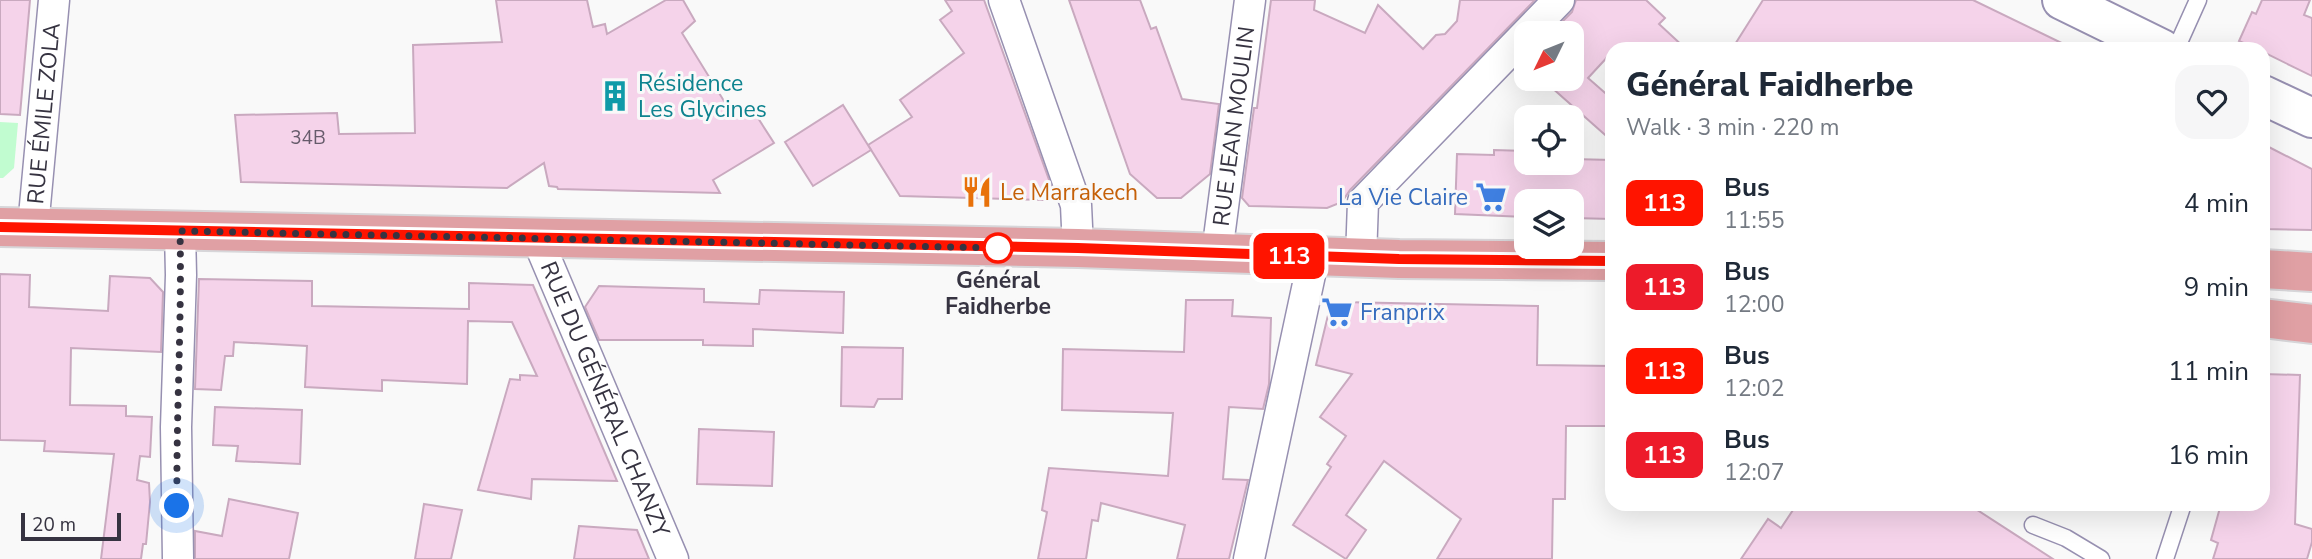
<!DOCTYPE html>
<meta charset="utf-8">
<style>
:root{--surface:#fff;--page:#f6f6f7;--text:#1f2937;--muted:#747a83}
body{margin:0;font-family:"Nunito Sans",sans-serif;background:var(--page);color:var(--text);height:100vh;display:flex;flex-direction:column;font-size:26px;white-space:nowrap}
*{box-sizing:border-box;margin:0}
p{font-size:23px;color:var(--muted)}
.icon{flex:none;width:38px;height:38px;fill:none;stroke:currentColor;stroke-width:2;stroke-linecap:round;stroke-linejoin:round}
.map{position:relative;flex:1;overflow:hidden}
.side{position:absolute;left:1605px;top:42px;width:665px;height:469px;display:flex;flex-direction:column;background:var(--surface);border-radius:21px;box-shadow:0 7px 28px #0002}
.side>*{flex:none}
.badge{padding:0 14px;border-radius:10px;font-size:24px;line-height:46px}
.needle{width:46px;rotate:227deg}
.buttons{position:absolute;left:1514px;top:21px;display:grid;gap:14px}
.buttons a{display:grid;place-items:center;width:70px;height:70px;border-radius:14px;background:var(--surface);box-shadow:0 7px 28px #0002;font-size:35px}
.scale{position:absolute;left:21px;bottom:18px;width:100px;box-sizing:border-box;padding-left:7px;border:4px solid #363341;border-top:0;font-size:19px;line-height:24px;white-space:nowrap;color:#363341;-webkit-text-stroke:5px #f9f9f9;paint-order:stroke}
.you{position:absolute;width:35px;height:35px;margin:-18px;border:5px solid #fff;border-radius:50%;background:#1a73e8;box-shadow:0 0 0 10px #1a73e833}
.map>.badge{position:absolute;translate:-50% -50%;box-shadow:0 0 0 4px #fff}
.round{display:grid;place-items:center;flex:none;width:74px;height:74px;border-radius:21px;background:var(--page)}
.head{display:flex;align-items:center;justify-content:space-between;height:119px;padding:0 21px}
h1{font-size:33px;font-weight:800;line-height:52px}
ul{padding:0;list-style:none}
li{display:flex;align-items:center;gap:21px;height:84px;padding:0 21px}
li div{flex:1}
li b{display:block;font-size:26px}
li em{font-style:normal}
li .badge{min-width:77px;font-weight:700;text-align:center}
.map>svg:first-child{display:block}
.green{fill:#c1fcd0}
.building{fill:#f5d3ea;stroke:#c9a9bf;stroke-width:2}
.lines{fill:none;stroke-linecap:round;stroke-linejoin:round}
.lane-casing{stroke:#9790b1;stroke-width:19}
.street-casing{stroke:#9790b1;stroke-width:33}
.secondary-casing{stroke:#9790b1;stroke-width:42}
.primary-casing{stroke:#d7d6d9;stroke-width:42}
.lane{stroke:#fff;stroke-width:16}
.street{stroke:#fff;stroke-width:30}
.secondary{stroke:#fff;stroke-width:38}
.primary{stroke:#e0a0a4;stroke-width:38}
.line-casing{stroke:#fff;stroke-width:16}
.line{stroke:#ff1400;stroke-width:10}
.walk{stroke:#363341;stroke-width:7;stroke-dasharray:0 12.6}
.stop-dot{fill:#fff;stroke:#ff1400;stroke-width:3.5}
.labels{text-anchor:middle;stroke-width:6;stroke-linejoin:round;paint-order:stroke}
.number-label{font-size:19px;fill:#665b6b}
.culture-label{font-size:23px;fill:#0d838f;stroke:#f9f9f9;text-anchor:start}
.street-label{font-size:23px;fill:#363341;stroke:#f9f9f9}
.food-label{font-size:23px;fill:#c56008;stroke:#f9f9f9;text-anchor:start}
.shop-label{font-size:23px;fill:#366cbe;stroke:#f9f9f9;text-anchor:end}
.stop-label{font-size:23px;font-weight:bold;fill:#363341;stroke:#f9f9f9}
</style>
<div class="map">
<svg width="2312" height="559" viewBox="0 0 2312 559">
<rect width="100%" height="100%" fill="#f9f9f9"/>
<!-- green -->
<path class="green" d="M0 122 18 123 14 168 3 178H0Z"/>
<!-- building -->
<g class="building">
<path d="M0 0H30L20 115 0 114Z"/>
<path d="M496 0H587L593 27 605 24 607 34 666 0H683L695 21 682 33 732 114 749 104 774 143 713 180 720 193 558 189 557 187 549 186 544 163 507 188 241 182 235 115 337 113 339 134 415 133 413 45 502 42Z"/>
<path d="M945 0H984L1052 188 1043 200 900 196 868 145 912 117 900 100 964 53 940 20 952 11Z"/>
<path d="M1069 0H1140L1151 29 1156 27 1182 99 1219 104 1210 174 1181 198H1157L1130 174Z"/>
<path d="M1271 0H1315L1314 10 1365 33 1378 5 1423 49 1436 35 1445 34 1457 21 1460 0H1535L1350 190 1342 202 1327 208 1249 206 1242 198 1254 108H1257Z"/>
<path d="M1576 0H1646L1665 18 1659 24 1686 49H1612V52L1588 78 1612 99V141L1542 79H1572V33H1551L1572 12Z"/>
<path d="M1763 0H1973L2074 49H1732Z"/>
<path d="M2262 0H2310L2304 15 2312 18V76L2263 52V49H2257L2239 41 2252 12 2256 14Z"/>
<path d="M843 105 871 150 813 186 785 142Z"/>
<path d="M2263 144 2312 169V230L2263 229Z"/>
<path d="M1494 150 1526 151V163H1572V159L1612 160V219L1572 218V201H1526V217L1455 214 1457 154 1494 155Z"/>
<path d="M0 274 30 275 29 307 108 311 110 276 150 278 163 292 161 352 71 348 70 405 126 406V416L152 417 150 457 140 456 137 480 149 483 150 502 146 544H143L141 559H101L114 454 44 451 45 441 0 440Z"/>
<path d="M199 279 312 281V306L469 309V283L533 285 617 481 532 479 531 499 478 490 510 379 520 380V375L537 376 512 322 468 321 467 384 382 380V391L305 387 307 346 234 342 233 356H225L221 390 195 389Z"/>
<path d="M599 286 704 289V302L759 304 760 290 844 292 843 333 753 329V346L703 345V340H599L585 307Z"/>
<path d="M1186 300H1233L1232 316 1271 318 1269 384 1263 409 1229 407 1223 479 1248 480 1229 559H1177L1185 525 1101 503 1098 521 1092 520 1086 559H1038L1047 512 1042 510 1049 468 1168 476 1173 413 1062 410 1063 349 1184 352Z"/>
<path d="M1341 302 1538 306 1537 365 1612 366V426H1566L1565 499H1553L1552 559H1437L1461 519 1384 461 1346 515 1366 530 1346 559 1293 525 1331 467 1327 464 1346 436 1320 417 1352 374 1316 365 1329 311Z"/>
<path d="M842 347 903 348 902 399H878L874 407 841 406Z"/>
<path d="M2263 374 2300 375 2295 524 2312 529V542L2307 559H2213L2218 543 2211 540 2221 504H2263Z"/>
<path d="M215 407 302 410 300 464 236 461 238 446 213 445Z"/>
<path d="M699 429 774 432 772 486 697 484Z"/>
<path d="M229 499 298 513 289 559H195V531L222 536Z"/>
<path d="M424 504 462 510 451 559H415Z"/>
<path d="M1797 504H1968L2053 559H1741L1768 519 1781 528Z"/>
<path d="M579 526 637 530 649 559H574Z"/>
</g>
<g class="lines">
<defs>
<g id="lane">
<path d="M2176 49 2198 0"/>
<path d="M2033 525 2066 538 2101 559"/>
<path d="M2165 559 2183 504"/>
</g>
<g id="street">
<path d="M1004 0 1076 205 1078 248"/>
<path id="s1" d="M33 227 54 0"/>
<path id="s2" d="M537 238 673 559"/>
<path id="s3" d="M1217 253 1250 0"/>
<path d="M1361 258 1363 202 1559 0"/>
<path d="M178 559 176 427 181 275 180 231"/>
<path d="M1249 559 1314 256"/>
</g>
<g id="secondary">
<path d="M2062 0 2162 49"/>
<path d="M2263 95 2312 118"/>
</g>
<g id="primary">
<path d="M0 227 1078 248 1399 259 1612 261"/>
<path d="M2263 269 2312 272"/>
<path d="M2263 318 2312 324"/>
</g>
</defs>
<!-- lane casing -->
<use href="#lane" class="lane-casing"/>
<!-- street casing -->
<use href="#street" class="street-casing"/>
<!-- secondary casing -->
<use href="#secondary" class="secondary-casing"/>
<!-- primary casing -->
<use href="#primary" class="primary-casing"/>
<!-- lane -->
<use href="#lane" class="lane"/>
<!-- street -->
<use href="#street" class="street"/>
<!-- secondary -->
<use href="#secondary" class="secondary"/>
<!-- primary -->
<use href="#primary" class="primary"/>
</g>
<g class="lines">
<defs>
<path id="line" d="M0 227 1078 248 1399 259 1612 261"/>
</defs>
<!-- line casing -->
<use href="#line" class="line-casing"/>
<!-- line -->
<use href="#line" class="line"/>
<!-- walk -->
<path class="walk" d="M177 506C176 414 182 322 180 231L998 248"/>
</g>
<!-- icons -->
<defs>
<symbol id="building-bare" viewBox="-9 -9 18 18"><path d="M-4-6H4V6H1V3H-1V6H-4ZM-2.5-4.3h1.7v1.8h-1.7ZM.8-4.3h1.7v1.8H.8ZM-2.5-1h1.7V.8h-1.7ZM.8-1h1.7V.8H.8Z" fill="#0f9aa8" stroke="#f9f9f9" stroke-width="2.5" paint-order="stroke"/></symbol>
<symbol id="restaurant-bare" viewBox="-9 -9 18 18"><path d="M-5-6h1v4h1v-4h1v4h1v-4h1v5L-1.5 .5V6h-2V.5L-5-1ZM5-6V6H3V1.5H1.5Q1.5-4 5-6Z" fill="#e8710a" stroke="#f9f9f9" stroke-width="2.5" paint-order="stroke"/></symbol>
<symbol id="supermarket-bare" viewBox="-9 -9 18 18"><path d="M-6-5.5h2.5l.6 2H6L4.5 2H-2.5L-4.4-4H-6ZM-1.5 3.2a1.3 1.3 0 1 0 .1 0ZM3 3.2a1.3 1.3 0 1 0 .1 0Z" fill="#3f7fe0" stroke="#f9f9f9" stroke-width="2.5" paint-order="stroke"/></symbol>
</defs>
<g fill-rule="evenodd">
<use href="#building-bare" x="593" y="74" width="44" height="44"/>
<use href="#restaurant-bare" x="955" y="170" width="44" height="44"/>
<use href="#supermarket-bare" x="1469" y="175" width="44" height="44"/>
<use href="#supermarket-bare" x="1315" y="290" width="44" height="44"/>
</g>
<!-- markers -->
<circle class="stop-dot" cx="998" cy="248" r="14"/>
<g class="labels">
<!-- number labels -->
<g class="number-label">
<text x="308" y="144">34B</text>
</g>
<!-- culture labels -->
<g class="culture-label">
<text x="638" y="91">Résidence<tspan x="638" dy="26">Les Glycines</tspan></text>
</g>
<!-- street labels -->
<g class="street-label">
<text dy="8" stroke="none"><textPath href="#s1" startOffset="114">RUE ÉMILE ZOLA</textPath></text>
<text dy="8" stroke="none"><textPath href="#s3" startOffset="128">RUE JEAN MOULIN</textPath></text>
<text dy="8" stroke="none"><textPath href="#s2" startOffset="175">RUE DU GÉNÉRAL CHANZY</textPath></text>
</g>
<!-- food labels -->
<g class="food-label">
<text x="1000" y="200">Le Marrakech</text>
</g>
<!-- shop labels -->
<g class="shop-label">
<text x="1468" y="205">La Vie Claire</text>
<text x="1360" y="320" text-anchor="start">Franprix</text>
</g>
<!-- stop labels -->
<g class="stop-label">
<text x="998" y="288">Général<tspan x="998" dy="26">Faidherbe</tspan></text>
</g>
</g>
</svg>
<div class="buttons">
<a><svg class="needle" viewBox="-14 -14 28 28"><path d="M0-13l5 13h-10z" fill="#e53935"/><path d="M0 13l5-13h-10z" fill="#747a83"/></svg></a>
<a><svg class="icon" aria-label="locate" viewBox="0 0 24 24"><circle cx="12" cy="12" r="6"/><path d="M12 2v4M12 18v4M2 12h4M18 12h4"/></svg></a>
<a><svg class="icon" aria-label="layers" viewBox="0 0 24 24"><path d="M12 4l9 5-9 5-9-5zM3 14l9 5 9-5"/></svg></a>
</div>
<div class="scale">20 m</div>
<div class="you" style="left:177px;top:506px"></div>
<b class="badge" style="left:1289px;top:256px;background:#ff1400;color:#fff">113</b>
<section class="side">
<div class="head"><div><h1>Général Faidherbe</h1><p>Walk · 3 min · 220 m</p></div><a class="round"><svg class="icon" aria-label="heart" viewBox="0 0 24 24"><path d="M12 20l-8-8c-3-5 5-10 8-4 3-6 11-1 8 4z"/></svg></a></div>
<ul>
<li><span class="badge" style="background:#ff1400;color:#fff">113</span><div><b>Bus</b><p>11:55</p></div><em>4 min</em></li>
<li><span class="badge" style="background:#ed1b2a;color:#fff">113</span><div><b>Bus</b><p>12:00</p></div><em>9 min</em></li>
<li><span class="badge" style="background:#ff1400;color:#fff">113</span><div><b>Bus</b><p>12:02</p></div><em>11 min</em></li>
<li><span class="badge" style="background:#ed1b2a;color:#fff">113</span><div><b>Bus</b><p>12:07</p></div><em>16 min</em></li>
</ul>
</section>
</div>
